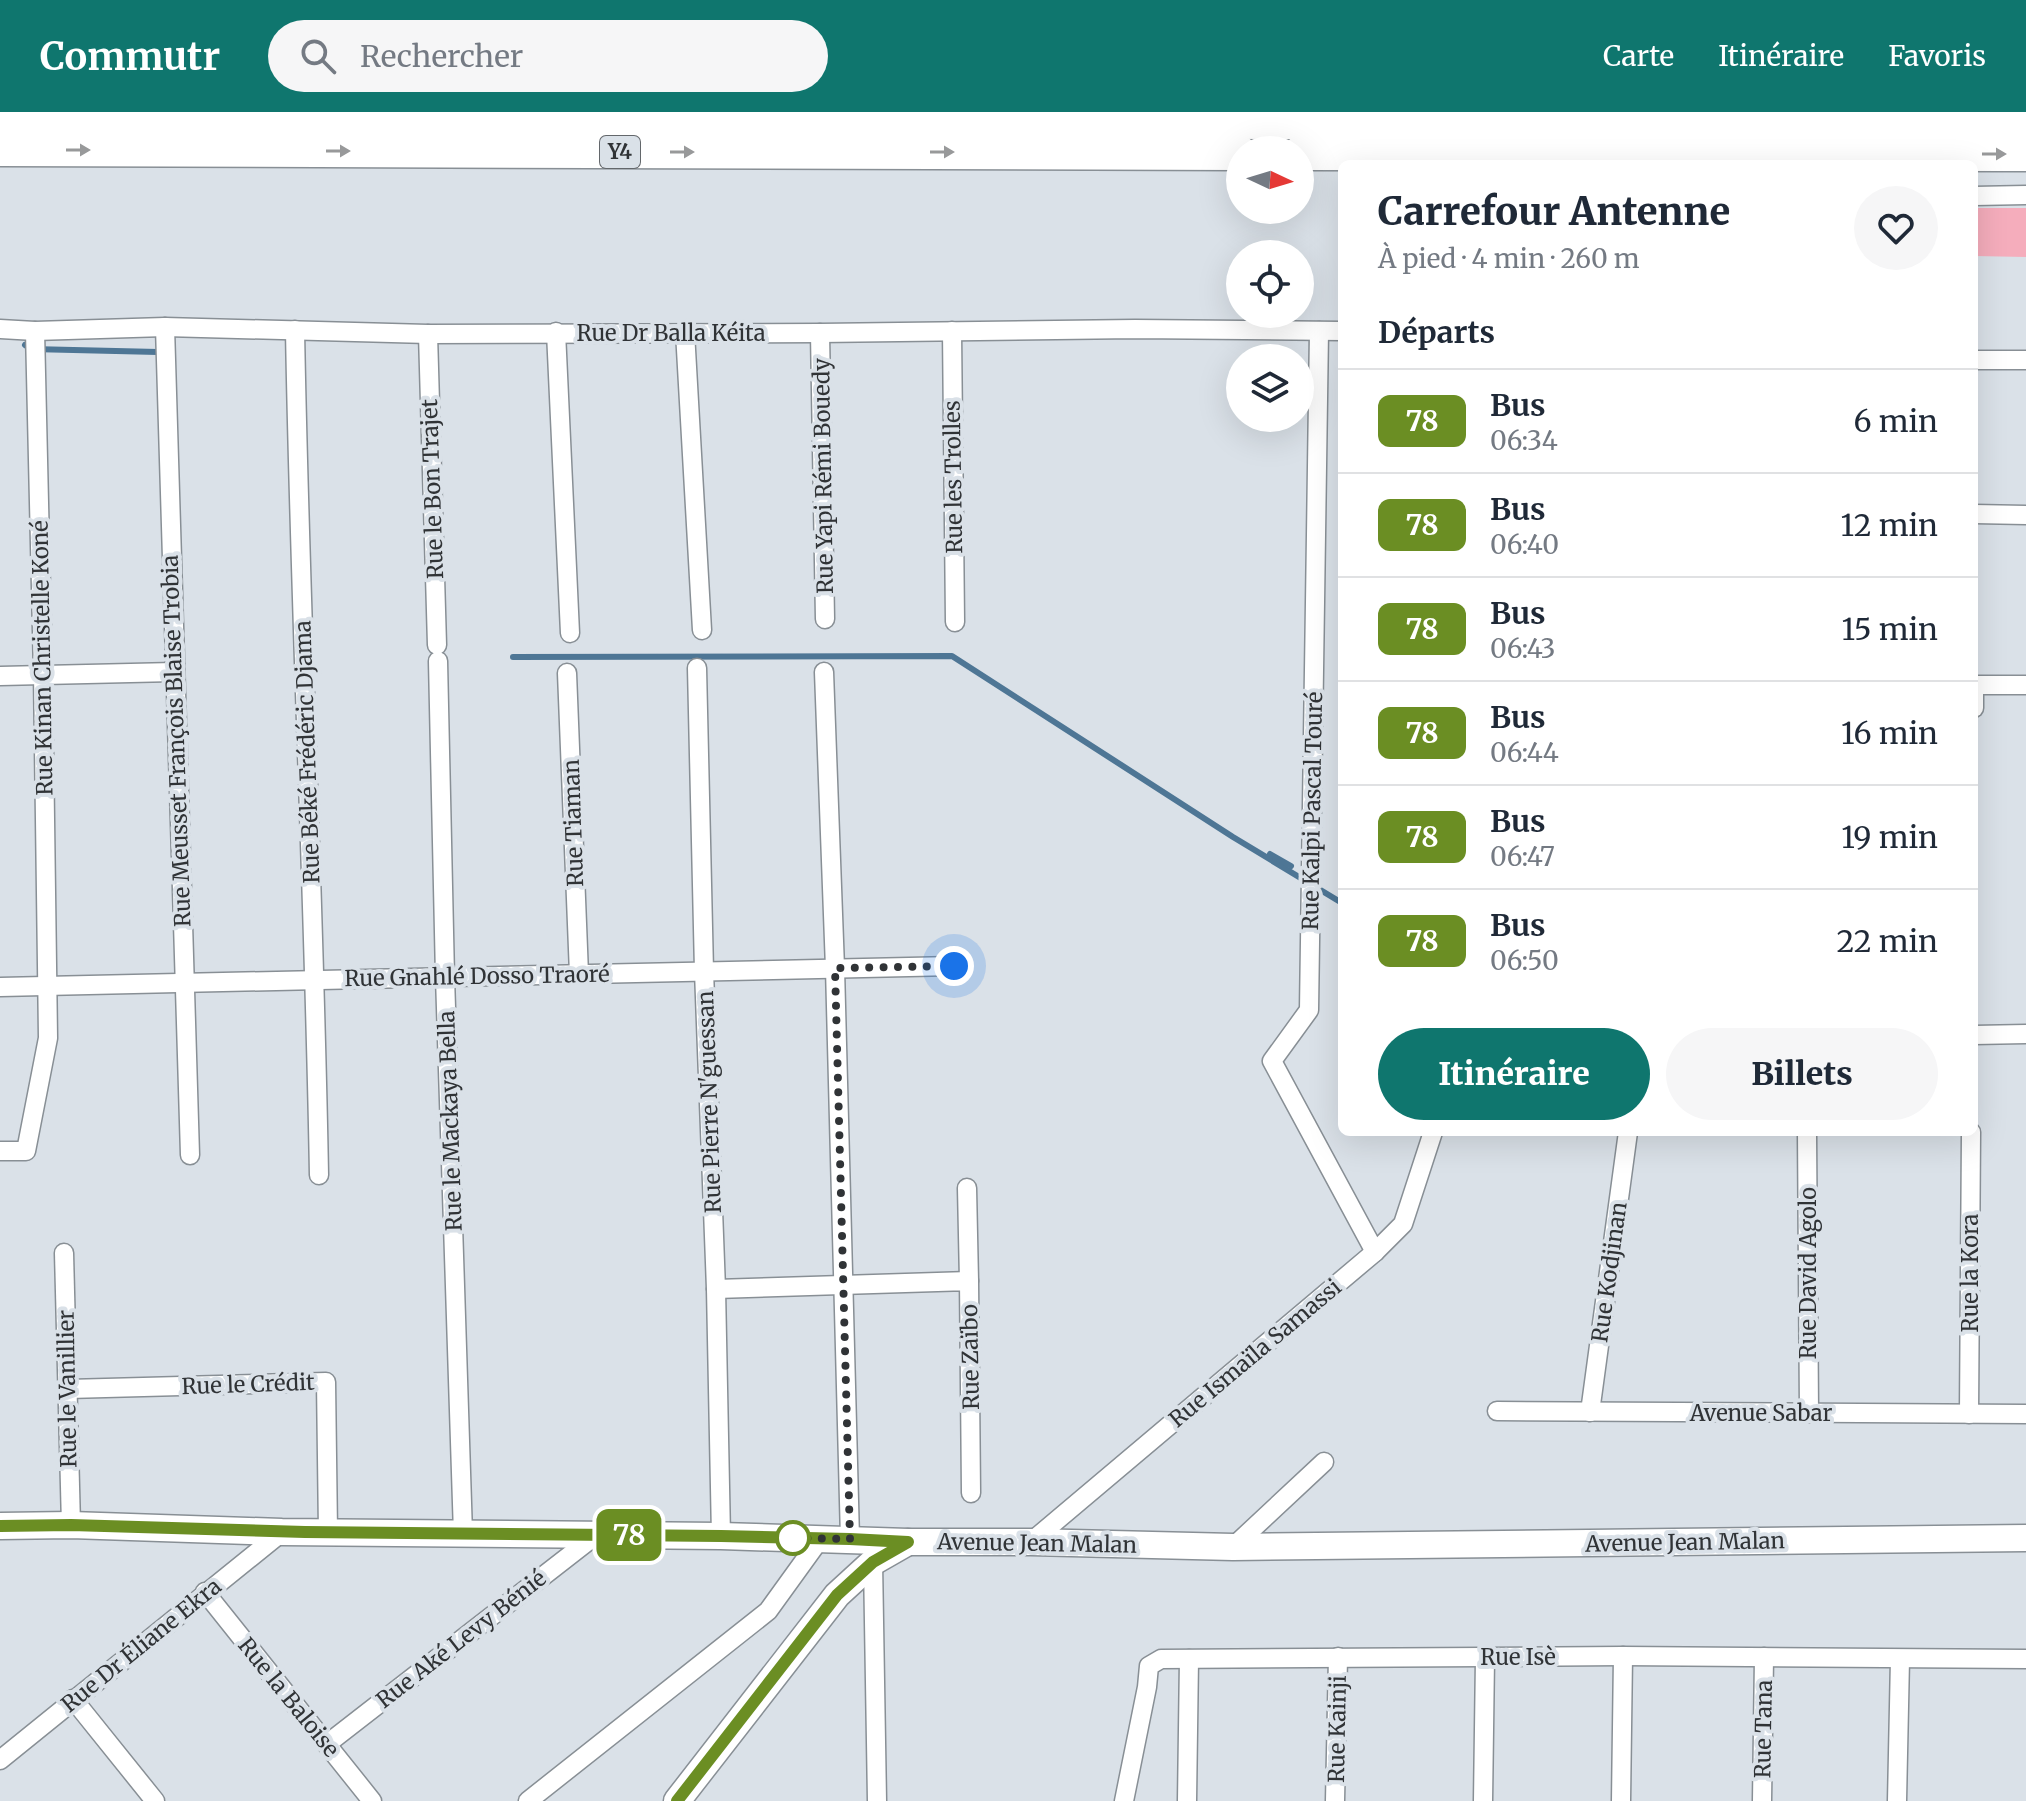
<!DOCTYPE html>
<html lang="fr">
<meta charset="utf-8">
<style>
:root{--surface:#fff;--page:#f6f6f7;--text:#1f2937;--muted:#747a83;--line:#e0e1e3;--accent:#0f766e}
body{margin:0;font-family:Merriweather,serif;background:var(--page);color:var(--text);height:100vh;display:flex;flex-direction:column;font-size:30px;white-space:nowrap}
*{box-sizing:border-box;margin:0}
p{font-size:26px;color:var(--muted)}
.icon{flex:none;width:44px;height:44px;fill:none;stroke:currentColor;stroke-width:2;stroke-linecap:round;stroke-linejoin:round}
.map{position:relative;flex:1;overflow:hidden}
.sheet{position:absolute;left:1338px;top:48px;width:640px;height:976px;display:flex;flex-direction:column;background:var(--surface);border-radius:12px;box-shadow:0 8px 32px #0002}
.sheet>*{flex:none}
.badge{padding:0 16px;border-radius:12px;font-size:28px;line-height:52px}
.needle{width:52px;rotate:94deg}
.fabs{position:absolute;left:1226px;top:24px;display:grid;gap:16px}
.fabs a{display:grid;place-items:center;width:88px;height:88px;border-radius:50%;background:var(--surface);box-shadow:0 8px 32px #0002;font-size:40px}
.you{position:absolute;width:40px;height:40px;margin:-20px;border:6px solid #fff;border-radius:50%;background:#1a73e8;box-shadow:0 0 0 12px #1a73e833}
.map>.badge{position:absolute;translate:-50% -50%;box-shadow:0 0 0 4px #fff}
h2{padding:0 40px;font-size:30px;line-height:72px}
.round{display:grid;place-items:center;flex:none;width:84px;height:84px;border-radius:42px;background:var(--page)}
.head{display:flex;align-items:center;justify-content:space-between;height:136px;padding:0 40px}
h1{font-size:38px;font-weight:800;line-height:60px}
.cta{display:flex;gap:16px;margin-top:auto;padding:16px 40px}
.cta a{flex:1;height:92px;border-radius:48px;background:var(--accent);color:#fff;font-size:32px;font-weight:800;line-height:92px;text-align:center}
.cta a+a{background:var(--page);color:var(--text)}
ul{padding:0;list-style:none}
li{display:flex;align-items:center;gap:24px;height:104px;padding:0 40px;border-top:2px solid var(--line)}
li div{flex:1}
li b{display:block;font-size:30px}
li em{font-style:normal}
li .badge{min-width:88px;font-weight:700;text-align:center}
header{display:flex;align-items:center;gap:48px;box-sizing:border-box;height:112px;padding:0 40px;background:var(--accent);color:#fff}
header strong{font-size:38px}
nav{display:flex;gap:44px;margin-inline-start:auto;font-size:28px}
.search{width:560px;height:72px;background:var(--page);display:flex;align-items:center;gap:20px;box-sizing:border-box;padding:0 28px;border-radius:44px;color:var(--muted);font-size:30px}
.map>svg:first-child{display:block}
.green{fill:#f5adbc}
.lines{fill:none;stroke-linecap:round;stroke-linejoin:round}
.stream{stroke:#4e7695;stroke-width:6}
.street-casing{stroke:#888f95;stroke-width:21}
.secondary-casing{stroke:#888f95;stroke-width:29}
.highway-casing{stroke:#888f95;stroke-width:37}
.street{stroke:#fff;stroke-width:18}
.secondary{stroke:#fff;stroke-width:26}
.highway{stroke:#fff;stroke-width:34}
.oneway{fill:#98999a}
.line-casing{stroke:#fff;stroke-width:18}
.line{stroke:#6b8e23;stroke-width:12}
.walk{stroke:#303336;stroke-width:8;stroke-dasharray:0 14.4}
.stop-dot{fill:#fff;stroke:#6b8e23;stroke-width:4}
.labels{text-anchor:middle;stroke-width:8;stroke-linejoin:round;paint-order:stroke}
.shield{fill:#dae1e8;stroke:#63676b;stroke-width:2}
.shield-label{font-size:20px;font-weight:bold;fill:#303336}
.street-label{font-size:22px;fill:#303336;stroke:#dae1e8}
</style>
<header>
<strong>Commutr</strong>
<div class="search"><svg class="icon" aria-label="search" viewBox="0 0 24 24"><circle cx="10" cy="10" r="6"/><path d="M15 15l6 6"/></svg>Rechercher</div>
<nav><a>Carte</a><a>Itinéraire</a><a>Favoris</a></nav>
</header>
<div class="map">
<svg width="2026" height="1689" viewBox="0 0 2026 1689">
<rect width="100%" height="100%" fill="#dae1e8"/>
<!-- green -->
<path class="green" d="M1974 96H2026V145L1974 144Z"/>
<g class="lines">
<!-- stream -->
<g class="stream">
<path d="M25 233 31 237 158 240"/>
<path d="M513 545 952 544 1233 725 1342 791"/>
<path d="M1270 742 1291 754"/>
</g>
<defs>
<g id="street">
<path d="M1974 84 2026 83"/>
<path d="M165 215 190 1043"/>
<path d="M0 217 35 219 165 215 428 222 820 221 1135 217 1342 219"/>
<path d="M295 218C300 499 314 781 319 1063"/>
<path d="M952 219 955 510"/>
<path d="M1319 219 1309 898 1272 949 1375 1140"/>
<path d="M556 220 570 521"/>
<path d="M685 220 702 518"/>
<path d="M820 221 825 507"/>
<path d="M428 222 437 533"/>
<path d="M1974 248H2026"/>
<path d="M1974 402 2026 403"/>
<path d="M438 549 445 865 463 1422"/>
<path d="M697 556 704 859 716 1177 721 1424"/>
<path d="M824 560 835 856 850 1427"/>
<path d="M567 561 579 862"/>
<path d="M0 564 174 560"/>
<path d="M1974 573H2026"/>
<path d="M1974 596V573"/>
<path d="M0 875 954 854"/>
<path d="M1974 923 2026 922"/>
<path d="M1807 1020 1809 1301"/>
<path d="M0 1039H26L48 926 43 562 35 219"/>
<path d="M967 1076 969 1169"/>
<path d="M64 1141 71 1413"/>
<path d="M716 1177 969 1169 971 1381"/>
<path d="M68 1277 326 1270 328 1420"/>
<path d="M1497 1299 2026 1302"/>
<path d="M1590 1300 1628 1020"/>
<path d="M1969 1302 1971 1020"/>
<path d="M1031 1430 1375 1140 1403 1112 1433 1020"/>
<path d="M1233 1435 1324 1350"/>
<path d="M873 1450 877 1689"/>
<path d="M205 1480 372 1689"/>
<path d="M73 1587 155 1689"/>
<path d="M327 1632 596 1423"/>
<path d="M0 1648 282 1420"/>
<path d="M528 1689 768 1499 820 1427"/>
<path d="M1124 1689 1147 1575 1149 1554 1161 1547 1623 1544 2026 1547"/>
<path d="M1187 1689 1189 1547"/>
<path d="M1335 1689 1338 1545"/>
<path d="M1483 1689 1485 1546"/>
<path d="M1621 1689 1623 1544"/>
<path d="M1762 1689 1764 1545"/>
<path d="M1897 1689 1900 1547"/>
</g>
<g id="secondary">
<path d="M0 1414 71 1413 282 1420 721 1424 908 1430H1031L1233 1435 2026 1426"/>
<path d="M677 1689 837 1483 873 1450 908 1430"/>
</g>
<g id="highway">
<path d="M0 4 221 7 1918 12 2026 11"/>
<path d="M0 37 1240 41"/>
<path d="M1300 41 2026 42"/>
</g>
</defs>
<!-- street casing -->
<use href="#street" class="street-casing"/>
<!-- secondary casing -->
<use href="#secondary" class="secondary-casing"/>
<!-- highway casing -->
<use href="#highway" class="highway-casing"/>
<!-- street -->
<use href="#street" class="street"/>
<!-- secondary -->
<use href="#secondary" class="secondary"/>
<!-- highway -->
<use href="#highway" class="highway"/>
</g>
<!-- one-way arrows -->
<defs><path id="oneway-solid" d="M-6-.8H1V-3.2L6.5 0L1 3.2V.8H-6Z" transform="scale(2)"/></defs>
<g class="oneway">
<use href="#oneway-solid" transform="translate(78 38)"/>
<use href="#oneway-solid" transform="translate(338 39)"/>
<use href="#oneway-solid" transform="translate(682 40)"/>
<use href="#oneway-solid" transform="translate(942 40)"/>
<use href="#oneway-solid" transform="translate(1994 42)"/>
</g>
<g class="lines">
<defs>
<path id="line" d="M0 1414 71 1413 305 1420 721 1424 850 1427 908 1430 873 1450 837 1483 677 1689"/>
</defs>
<!-- line casing -->
<use href="#line" class="line-casing"/>
<!-- line -->
<use href="#line" class="line"/>
<!-- walk -->
<path class="walk" d="M793 1426 850 1427 835 856 954 854"/>
</g>
<!-- markers -->
<circle class="stop-dot" cx="793" cy="1426" r="16"/>
<g class="labels">
<!-- shield labels -->
<rect class="shield" x="600" y="24" width="40" height="32" rx="6"/>
<g class="shield-label">
<text x="620" y="47">Y4</text>
</g>
<!-- street labels -->
<g class="street-label">
<text x="671" y="229">Rue Dr Balla Kéita</text>
<text transform="translate(823 364) rotate(-91)" y="8">Rue Yapi Rémi Bouedy</text>
<text transform="translate(953 365) rotate(-91)" y="8">Rue les Trolles</text>
<text transform="translate(432 377) rotate(-92)" y="8">Rue le Bon Trajet</text>
<text transform="translate(42 546) rotate(-91)" y="8">Rue Kinan Christelle Koné</text>
<text transform="translate(176 629) rotate(-92)" y="8">Rue Meusset François Blaise Trobia</text>
<text transform="translate(307 640) rotate(-92)" y="8">Rue Béké Frédéric Djama</text>
<text transform="translate(1312 699) rotate(-89)" y="8">Rue Kalpi Pascal Touré</text>
<text transform="translate(573 711) rotate(-92)" y="8">Rue Tiaman</text>
<text transform="translate(477 864) rotate(-1)" y="8">Rue Gnahlé Dosso Traoré</text>
<text transform="translate(709 990) rotate(-92)" y="8">Rue Pierre N'guessan</text>
<text transform="translate(450 1009) rotate(-92)" y="8">Rue le Mackaya Bella</text>
<text transform="translate(1609 1160) rotate(-82)" y="8">Rue Kodjinan</text>
<text transform="translate(1808 1161) rotate(-90)" y="8">Rue David Agolo</text>
<text transform="translate(1970 1161) rotate(-90)" y="8">Rue la Kora</text>
<text transform="translate(1255 1241) rotate(-40)" y="8">Rue Ismaïla Samassi</text>
<text transform="translate(970 1245) rotate(-91)" y="8">Rue Zaïbo</text>
<text transform="translate(248 1272) rotate(-2)" y="8">Rue le Crédit</text>
<text transform="translate(67 1277) rotate(-91)" y="8">Rue le Vanillier</text>
<text x="1761" y="1309">Avenue Sabar</text>
<text transform="translate(1685 1430) rotate(-1)" y="8">Avenue Jean Malan</text>
<text transform="translate(1037 1431) rotate(1)" y="8">Avenue Jean Malan</text>
<text transform="translate(461 1527) rotate(-38)" y="8">Rue Aké Levy Bénié</text>
<text transform="translate(141 1533) rotate(-39)" y="8">Rue Dr Éliane Ekra</text>
<text x="1518" y="1553">Rue Isè</text>
<text transform="translate(289 1585) rotate(51)" y="8">Rue la Baloise</text>
<text transform="translate(1337 1617) rotate(-89)" y="8">Rue Kainji</text>
<text transform="translate(1763 1617) rotate(-89)" y="8">Rue Tana</text>
</g>
</g>
</svg>
<div class="fabs">
<a><svg class="needle" viewBox="-14 -14 28 28"><path d="M0-13l5 13h-10z" fill="#e53935"/><path d="M0 13l5-13h-10z" fill="#747a83"/></svg></a>
<a><svg class="icon" aria-label="locate" viewBox="0 0 24 24"><circle cx="12" cy="12" r="6"/><path d="M12 2v4M12 18v4M2 12h4M18 12h4"/></svg></a>
<a><svg class="icon" aria-label="layers" viewBox="0 0 24 24"><path d="M12 4l9 5-9 5-9-5zM3 14l9 5 9-5"/></svg></a>
</div>
<div class="you" style="left:954px;top:854px"></div>
<b class="badge" style="left:629px;top:1423px;background:#6b8e23;color:#fff">78</b>
<section class="sheet">
<div class="head"><div><h1>Carrefour Antenne</h1><p>À pied · 4 min · 260 m</p></div><a class="round"><svg class="icon" aria-label="heart" viewBox="0 0 24 24"><path d="M12 20l-8-8c-3-5 5-10 8-4 3-6 11-1 8 4z"/></svg></a></div>
<h2>Départs</h2>
<ul>
<li><span class="badge" style="background:#6b8e23;color:#fff">78</span><div><b>Bus</b><p>06:34</p></div><em>6 min</em></li>
<li><span class="badge" style="background:#6b8e23;color:#fff">78</span><div><b>Bus</b><p>06:40</p></div><em>12 min</em></li>
<li><span class="badge" style="background:#6b8e23;color:#fff">78</span><div><b>Bus</b><p>06:43</p></div><em>15 min</em></li>
<li><span class="badge" style="background:#6b8e23;color:#fff">78</span><div><b>Bus</b><p>06:44</p></div><em>16 min</em></li>
<li><span class="badge" style="background:#6b8e23;color:#fff">78</span><div><b>Bus</b><p>06:47</p></div><em>19 min</em></li>
<li><span class="badge" style="background:#6b8e23;color:#fff">78</span><div><b>Bus</b><p>06:50</p></div><em>22 min</em></li>
</ul>
<div class="cta"><a>Itinéraire</a><a>Billets</a></div>
</section>
</div>
